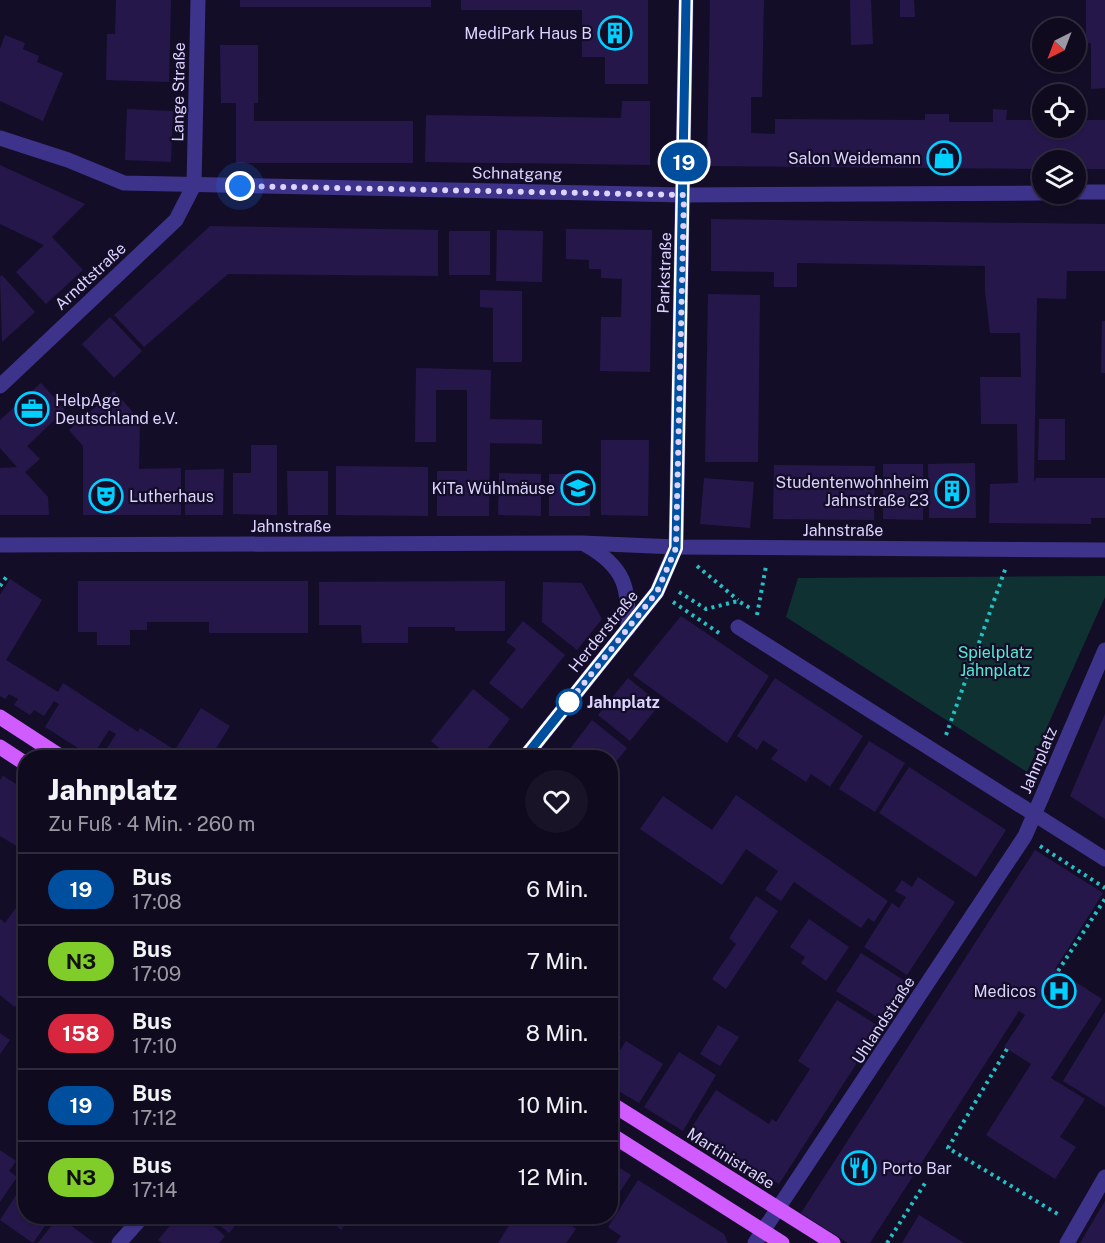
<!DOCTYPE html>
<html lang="de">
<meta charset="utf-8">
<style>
:root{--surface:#0f0a1e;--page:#181327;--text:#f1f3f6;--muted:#9b9aa4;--line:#2f2b3c}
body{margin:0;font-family:"Public Sans",sans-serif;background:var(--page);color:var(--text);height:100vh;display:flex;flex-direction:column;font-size:22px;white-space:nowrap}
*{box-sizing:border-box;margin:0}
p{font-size:20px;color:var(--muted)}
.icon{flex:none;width:33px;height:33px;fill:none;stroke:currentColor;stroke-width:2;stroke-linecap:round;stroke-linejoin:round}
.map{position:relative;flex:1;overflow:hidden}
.side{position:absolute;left:18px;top:750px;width:600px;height:474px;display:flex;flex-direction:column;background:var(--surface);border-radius:24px;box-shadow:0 2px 4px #0004,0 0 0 2px var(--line)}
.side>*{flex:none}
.badge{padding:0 12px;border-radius:20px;font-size:21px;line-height:39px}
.needle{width:39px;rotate:222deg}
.tools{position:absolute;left:1032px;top:18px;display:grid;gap:12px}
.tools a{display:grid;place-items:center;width:54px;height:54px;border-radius:50%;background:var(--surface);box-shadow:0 2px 4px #0004,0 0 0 2px var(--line);font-size:30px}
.you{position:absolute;width:30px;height:30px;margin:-15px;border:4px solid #fff;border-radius:50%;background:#1a73e8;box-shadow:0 0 0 9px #1a73e833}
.map>.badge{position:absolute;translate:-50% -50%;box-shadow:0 0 0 3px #fff}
.round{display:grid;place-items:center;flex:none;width:63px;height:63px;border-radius:32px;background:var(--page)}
.summary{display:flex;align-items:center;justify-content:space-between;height:102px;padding:0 30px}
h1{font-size:28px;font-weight:800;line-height:45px}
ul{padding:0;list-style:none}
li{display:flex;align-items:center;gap:18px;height:72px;padding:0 30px;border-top:2px solid var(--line)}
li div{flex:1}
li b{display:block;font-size:22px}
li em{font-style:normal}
li .badge{min-width:66px;font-weight:700;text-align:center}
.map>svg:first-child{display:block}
.green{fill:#0f3132}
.building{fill:#26174b}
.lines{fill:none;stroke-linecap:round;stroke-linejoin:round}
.path{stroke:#23c0c4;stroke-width:4;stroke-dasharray:3 4.5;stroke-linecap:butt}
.minor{stroke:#3e338b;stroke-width:15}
.major{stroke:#d05bff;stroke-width:15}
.line-casing{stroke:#fff;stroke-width:14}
.line{stroke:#004e9e;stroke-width:9}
.walk{stroke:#dcd4ff;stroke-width:6;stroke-dasharray:0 10.8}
.stop-dot{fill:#fff;stroke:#004e9e;stroke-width:3}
.labels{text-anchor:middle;stroke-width:4.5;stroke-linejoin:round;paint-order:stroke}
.poi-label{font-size:16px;fill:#dcd4ff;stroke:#140d28;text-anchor:end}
.street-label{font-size:16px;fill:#dcd4ff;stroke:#140d28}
.park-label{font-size:16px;fill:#54ebd2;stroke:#140d28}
.stop-label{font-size:16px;font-weight:bold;fill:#dcd4ff;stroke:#140d28;text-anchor:start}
</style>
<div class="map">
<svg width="1105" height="1243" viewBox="0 0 1105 1243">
<rect width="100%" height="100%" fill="#140d28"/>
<!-- green -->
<path class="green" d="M1105 576V597L1027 772 786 617 798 578Z"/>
<!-- building -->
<g class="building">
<path d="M116 0H171L169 82 106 80 107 34H115Z"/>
<rect x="240" y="0" width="191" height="7"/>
<path d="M461 0H648V84H605V57H582V10H461Z"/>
<path d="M710 0H764L762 97H751V133L775 134V119L925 120V114H949V122H993V109L1007 110 1006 120H1042V128H1076V120H1105V169H1076V160H1042V169L707 166Z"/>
<path d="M850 0H871L873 44 851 45Z"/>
<path d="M900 0H914L915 17H900Z"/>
<path d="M1086 0H1105V88L1091 89V43H1086Z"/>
<path d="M5 35 25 43 23 49 39 56 37 62 63 73 43 121 0 101V49Z"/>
<path d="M220 45H258V103H254V121H413V163H236V103H221Z"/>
<path d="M622 101H650V165L425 162 426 115 621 118Z"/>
<path d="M127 109 173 111 171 162 125 160Z"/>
<path d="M0 165 85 204 52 237 83 270 46 304 16 272 44 245 0 224Z"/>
<path d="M711 219 1105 224V271H1067L1066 299 1037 298 1034 482 1036 478H1105V518H1091V524L989 523 990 484 1018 483 1017 424H981L980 377H1021L1020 333H990L985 292V266L797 263V287H774V272L711 271Z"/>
<path d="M210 226 438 230V276L228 274 144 347 114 315Z"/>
<path d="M566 229 652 230 650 372 600 371 601 317H621L622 279 601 278V269H589V260L566 259Z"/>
<path d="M497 230 543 231 542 282 496 281Z"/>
<rect x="449" y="231" width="41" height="44"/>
<path d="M2 275 35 312 2 342 0 277Z"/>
<path d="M480 290 522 291V362H493V308L480 307Z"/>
<path d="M708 294 760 295 758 462H705Z"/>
<path d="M110 317 142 351 114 378 82 344Z"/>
<path d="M1102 321H1105V373H1101Z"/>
<path d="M416 368 491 370 490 419 542 420V444L490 443 489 516H437V471H467V390H436V442H415Z"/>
<path d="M41 383 65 410 27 446 40 459 25 472 48 497 49 515H0V468L17 467 0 448V420Z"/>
<path d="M114 391 140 420 139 469 181 468V515H83V446L69 430Z"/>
<path d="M1039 419H1065V460H1038Z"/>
<path d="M601 440H649L648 516 601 515Z"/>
<path d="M251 445H277V515L233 514V473H251Z"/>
<path d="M975 463 976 518H929L928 464Z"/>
<path d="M883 464H923V520L883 519Z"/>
<path d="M774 465 875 466 874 520 773 519Z"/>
<path d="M336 466 428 467V516L336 515Z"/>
<path d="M224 469 223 515H185V470Z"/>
<path d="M287 471H328V515H288Z"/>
<path d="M499 473 541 474V516L498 515Z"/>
<rect x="549" y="474" width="41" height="42"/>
<path d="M704 478 754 482 750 528 700 524Z"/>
<path d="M10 579 42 600 6 660 58 692 63 683 138 732 140 728 175 750 201 708 230 726 210 758H101L116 734 109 730 92 757 45 727 59 704 54 701 44 716 34 710 30 715 14 705 18 699 9 694 5 699 0 696V595Z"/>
<path d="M78 581H308V633H209V622H147V630H130V645H97V632H78Z"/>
<path d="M505 581V631H455V627H408V643H362L361 625H319V582Z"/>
<path d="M543 582 582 583 602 619 577 650 542 622Z"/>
<path d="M681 616 769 676 727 743 633 675Z"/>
<path d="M523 621 565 655 522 709 489 683 516 649 506 642Z"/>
<path d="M628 678 660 704 630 741 598 715Z"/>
<path d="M775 678 863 736 830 787 811 774 806 782 771 759 778 750 763 740 757 750 737 736Z"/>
<path d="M473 689 510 719 480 758H451L431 741Z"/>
<path d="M1105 714V819L1070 796Z"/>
<path d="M592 720 627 748 610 769V758H570L566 754Z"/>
<path d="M869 741 905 763 875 812 839 789Z"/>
<path d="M419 748 431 758H412Z"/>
<path d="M909 767 1006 830 976 877 879 813Z"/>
<path d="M3 776 26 790V840L20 848 0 836V780Z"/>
<path d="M736 795 888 901 874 922 868 918 861 928 794 882 781 901 765 890 778 871 746 849 722 885 640 829 663 796 712 830Z"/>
<path d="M1035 850 1103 893 1055 969 1102 999 1051 1078 1085 1099 1060 1137 1076 1147 1055 1179 986 1135 1031 1064 1004 1047 1025 1015 1019 1011 870 1243H848L801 1213Z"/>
<path d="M918 877 955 902 907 975 864 947 892 903 899 908 906 897 895 891 902 880 912 887Z"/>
<path d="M26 894V992L15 1007 0 995V919L5 923Z"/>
<path d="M756 896 778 911 726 989 712 979 736 944 729 938Z"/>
<path d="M809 919 849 947 826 981 801 963 805 957 790 947Z"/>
<path d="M861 953 905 981 880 1019 836 991Z"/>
<path d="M837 1000 880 1027 779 1184 744 1162 741 1167 688 1133 716 1090 769 1124 772 1119 776 1122 810 1069 798 1061Z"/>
<path d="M1105 1012V1107L1063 1081Z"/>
<path d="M718 1025 739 1037 720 1066 700 1054Z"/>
<path d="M610 1030 621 1037 610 1054Z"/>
<path d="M0 1033 10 1040 0 1054Z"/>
<path d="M626 1041 663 1064 639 1103 610 1086V1066Z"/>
<path d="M679 1052 716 1075 683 1131 644 1107Z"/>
<path d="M0 1150 16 1161 9 1171 17 1177 0 1202Z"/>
<path d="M610 1162 631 1175 610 1207Z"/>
<path d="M26 1180V1216H52L33 1243 0 1220Z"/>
<path d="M638 1180 724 1234 728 1243H616L621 1236 608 1227Z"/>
<path d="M1105 1201V1243H1080Z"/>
<path d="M919 1215 964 1243H902Z"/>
<path d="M59 1216 94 1243H38Z"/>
<path d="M98 1216H117L109 1226Z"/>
<path d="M178 1216H202L225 1236 219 1243H162L158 1240Z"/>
<path d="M209 1216H243L229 1233Z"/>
<path d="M325 1216H352L341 1230Z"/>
<path d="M515 1216H557L576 1229 566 1243H498Z"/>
</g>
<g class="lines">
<!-- path -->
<g class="path">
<path d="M697 566 738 600"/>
<path d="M0 586 7 576"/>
<path d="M679 592 706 609 738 601 750 608"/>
<path d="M673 602 719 633"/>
<path d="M757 615 766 566"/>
<path d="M946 735 1006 567"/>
<path d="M1040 846 1105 888"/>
<path d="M1058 971 1105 899"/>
<path d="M1007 1049 948 1148 1061 1216"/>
<path d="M887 1243 927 1180"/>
</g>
<!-- minor -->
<g class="minor">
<path d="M0 138 68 160 124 183 684 195 1042 193"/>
<path d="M1076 192H1105"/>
<path d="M0 386 176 220 194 185 198 0"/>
<path d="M0 545 582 543 676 547 1105 550"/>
<path d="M586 545C625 567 629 587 628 629"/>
<path d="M738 627 1105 859"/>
<path d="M524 758 657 592 676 547 686 0"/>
<path d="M119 1243 143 1216"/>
<path d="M755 1243 1025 836 1105 650"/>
<path d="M1067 1243 1105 1177"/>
</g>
<!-- major -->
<g class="major">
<path d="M0 717 63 758"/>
<path d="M0 747 26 764"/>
<path d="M610 1103 833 1243"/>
<path d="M610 1134 782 1243"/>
</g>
</g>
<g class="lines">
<defs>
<path id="line" d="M524 758 657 592 676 548 686 0"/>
</defs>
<!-- line casing -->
<use href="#line" class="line-casing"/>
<!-- line -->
<use href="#line" class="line"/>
<!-- walk -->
<path class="walk" d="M240 186 684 195 676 548 657 592 569 702"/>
</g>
<!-- icons -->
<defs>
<symbol id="building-ring" viewBox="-11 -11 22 22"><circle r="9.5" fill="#140d28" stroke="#00d0ff" stroke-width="1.5"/><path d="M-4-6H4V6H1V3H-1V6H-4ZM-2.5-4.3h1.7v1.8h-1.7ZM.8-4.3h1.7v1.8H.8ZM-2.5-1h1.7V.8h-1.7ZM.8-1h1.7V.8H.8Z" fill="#00d0ff"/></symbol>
<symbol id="shop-ring" viewBox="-11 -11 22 22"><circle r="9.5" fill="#140d28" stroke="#00d0ff" stroke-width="1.5"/><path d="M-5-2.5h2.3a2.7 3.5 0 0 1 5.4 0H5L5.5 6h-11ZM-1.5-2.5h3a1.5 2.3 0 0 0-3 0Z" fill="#00d0ff"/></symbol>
<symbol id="office-ring" viewBox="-11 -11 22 22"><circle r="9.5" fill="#140d28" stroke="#00d0ff" stroke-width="1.5"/><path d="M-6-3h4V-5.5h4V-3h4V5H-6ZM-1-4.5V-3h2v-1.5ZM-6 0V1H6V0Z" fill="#00d0ff"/></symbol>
<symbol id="school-ring" viewBox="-11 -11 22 22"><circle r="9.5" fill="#140d28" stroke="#00d0ff" stroke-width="1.5"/><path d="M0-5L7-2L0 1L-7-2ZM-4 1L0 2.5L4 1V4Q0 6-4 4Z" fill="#00d0ff"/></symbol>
<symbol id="theatre-ring" viewBox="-11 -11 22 22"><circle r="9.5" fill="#140d28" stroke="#00d0ff" stroke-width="1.5"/><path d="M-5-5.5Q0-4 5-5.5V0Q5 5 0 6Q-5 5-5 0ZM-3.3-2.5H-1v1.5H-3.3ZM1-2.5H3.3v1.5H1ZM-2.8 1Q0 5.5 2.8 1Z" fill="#00d0ff"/></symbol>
<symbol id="hospital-ring" viewBox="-11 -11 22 22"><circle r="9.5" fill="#140d28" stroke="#00d0ff" stroke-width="1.5"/><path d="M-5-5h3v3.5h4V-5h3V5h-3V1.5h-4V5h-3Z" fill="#00d0ff"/></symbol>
<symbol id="restaurant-ring" viewBox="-11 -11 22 22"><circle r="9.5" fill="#140d28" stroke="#00d0ff" stroke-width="1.5"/><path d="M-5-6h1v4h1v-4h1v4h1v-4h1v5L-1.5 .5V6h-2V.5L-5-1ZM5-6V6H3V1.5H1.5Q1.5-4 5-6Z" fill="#00d0ff"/></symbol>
</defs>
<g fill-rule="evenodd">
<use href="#building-ring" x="596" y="14" width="38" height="38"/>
<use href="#shop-ring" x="925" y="139" width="38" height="38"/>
<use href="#office-ring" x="13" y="390" width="38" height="38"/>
<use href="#school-ring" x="559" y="469" width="38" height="38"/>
<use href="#building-ring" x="933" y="472" width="38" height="38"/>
<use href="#theatre-ring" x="87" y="477" width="38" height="38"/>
<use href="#hospital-ring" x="1040" y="972" width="38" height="38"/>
<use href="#restaurant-ring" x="840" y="1149" width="38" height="38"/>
</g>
<!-- markers -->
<circle class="stop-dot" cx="569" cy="702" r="12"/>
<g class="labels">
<!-- poi labels -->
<g class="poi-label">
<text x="592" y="39">MediPark Haus B</text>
<text x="921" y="164">Salon Weidemann</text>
<text x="55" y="406" text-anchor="start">HelpAge<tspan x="55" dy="18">Deutschland e.V.</tspan></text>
<text x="929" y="488">Studentenwohnheim<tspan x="929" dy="18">Jahnstraße 23</tspan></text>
<text x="555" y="494">KiTa Wühlmäuse</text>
<text x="129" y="502" text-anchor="start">Lutherhaus</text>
<text x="1036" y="997">Medicos</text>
<text x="882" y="1174" text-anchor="start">Porto Bar</text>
</g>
<!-- street labels -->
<g class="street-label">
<text transform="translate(178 92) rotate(-89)" y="6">Lange Straße</text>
<text transform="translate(517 173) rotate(1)" y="6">Schnatgang</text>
<text transform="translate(664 273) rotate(-88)" y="6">Parkstraße</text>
<text transform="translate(90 276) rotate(-43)" y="6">Arndtstraße</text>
<text x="291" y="532">Jahnstraße</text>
<text x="843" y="536">Jahnstraße</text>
<text transform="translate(603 631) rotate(-51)" y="6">Herderstraße</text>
<text transform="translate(1038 760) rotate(-67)" y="6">Jahnplatz</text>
<text transform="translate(883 1020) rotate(-57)" y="6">Uhlandstraße</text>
<text transform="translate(731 1158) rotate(32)" y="6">Martinistraße</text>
</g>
<!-- park labels -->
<g class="park-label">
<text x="995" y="658">Spielplatz<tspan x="995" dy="18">Jahnplatz</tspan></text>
</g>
<!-- stop labels -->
<g class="stop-label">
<text x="587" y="708">Jahnplatz</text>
</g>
</g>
</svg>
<div class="tools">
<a><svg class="needle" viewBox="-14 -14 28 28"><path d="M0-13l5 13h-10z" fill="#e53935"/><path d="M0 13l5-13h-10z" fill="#9b9aa4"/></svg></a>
<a><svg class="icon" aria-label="locate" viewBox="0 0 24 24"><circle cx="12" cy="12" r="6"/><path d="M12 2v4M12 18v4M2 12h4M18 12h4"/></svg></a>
<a><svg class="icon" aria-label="layers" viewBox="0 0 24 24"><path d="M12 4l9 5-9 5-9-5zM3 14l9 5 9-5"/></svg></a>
</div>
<div class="you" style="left:240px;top:186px"></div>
<b class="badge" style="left:684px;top:162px;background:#004e9e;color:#fff">19</b>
<section class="side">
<div class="summary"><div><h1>Jahnplatz</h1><p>Zu Fuß · 4 Min. · 260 m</p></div><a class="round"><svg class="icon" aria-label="heart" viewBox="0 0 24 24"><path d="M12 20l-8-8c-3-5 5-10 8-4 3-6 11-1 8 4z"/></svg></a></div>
<ul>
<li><span class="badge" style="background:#004e9e;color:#fff">19</span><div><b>Bus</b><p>17:08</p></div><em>6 Min.</em></li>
<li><span class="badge" style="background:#80cc28;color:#111">N3</span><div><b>Bus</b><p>17:09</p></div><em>7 Min.</em></li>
<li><span class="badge" style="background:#d7263d;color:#fff">158</span><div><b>Bus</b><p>17:10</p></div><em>8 Min.</em></li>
<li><span class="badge" style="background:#004e9e;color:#fff">19</span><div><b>Bus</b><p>17:12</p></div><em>10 Min.</em></li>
<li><span class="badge" style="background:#80cc28;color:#111">N3</span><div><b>Bus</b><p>17:14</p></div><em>12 Min.</em></li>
</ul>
</section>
</div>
